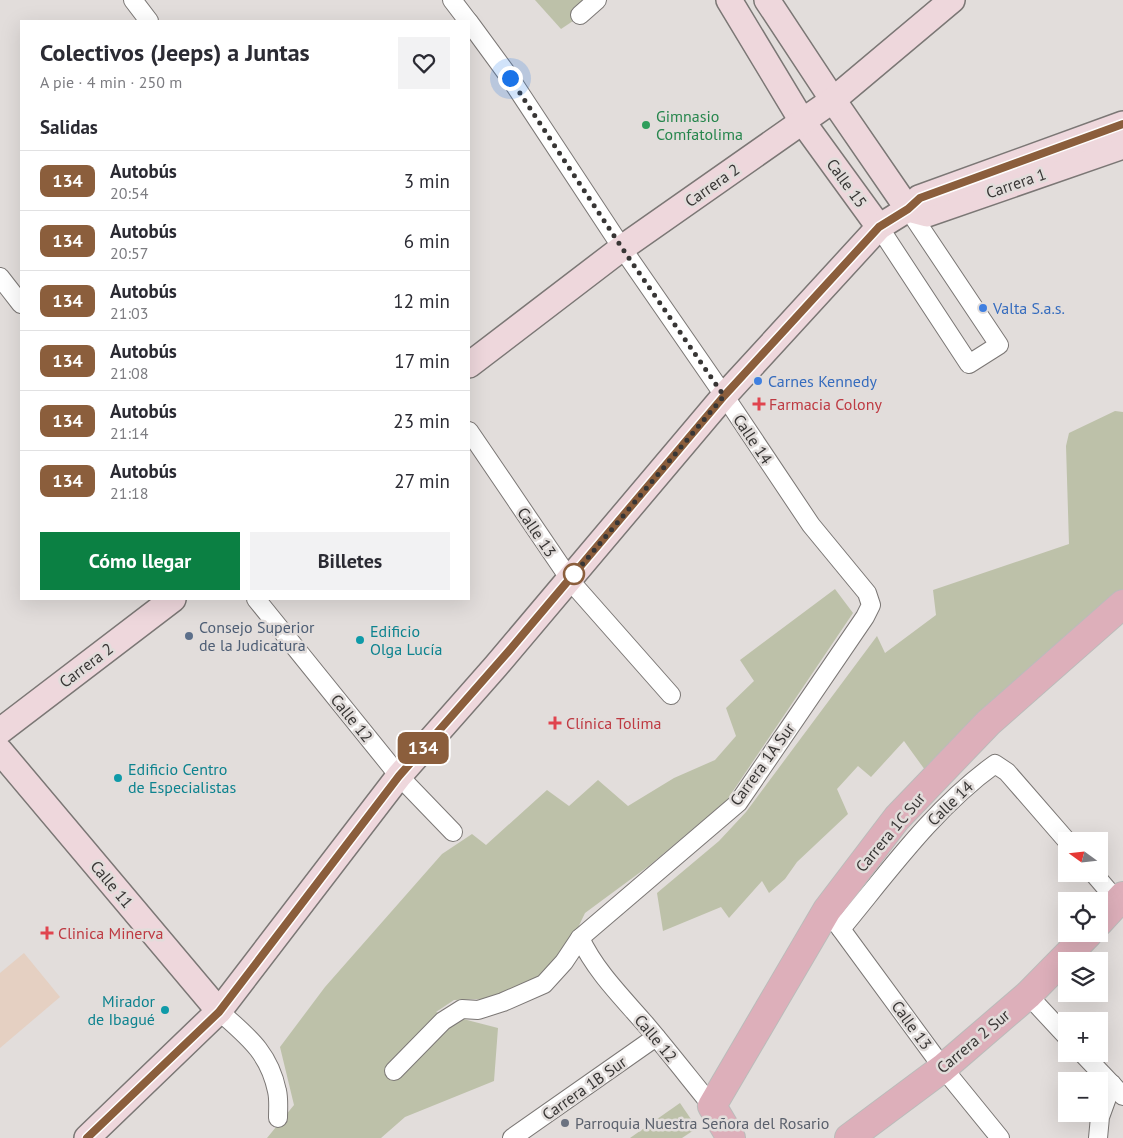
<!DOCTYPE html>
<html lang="es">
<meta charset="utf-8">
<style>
:root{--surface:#fff;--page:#f2f2f3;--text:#2b2b33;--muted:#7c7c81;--line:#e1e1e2;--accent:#0b8043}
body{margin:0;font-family:"PT Sans",sans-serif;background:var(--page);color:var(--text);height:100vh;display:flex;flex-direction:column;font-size:19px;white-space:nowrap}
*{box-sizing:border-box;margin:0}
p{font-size:16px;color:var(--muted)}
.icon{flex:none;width:28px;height:28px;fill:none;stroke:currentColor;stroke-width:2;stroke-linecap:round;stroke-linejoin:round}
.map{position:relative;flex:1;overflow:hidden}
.drawer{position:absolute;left:20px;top:20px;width:450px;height:580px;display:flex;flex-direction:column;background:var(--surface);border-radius:0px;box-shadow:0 5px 20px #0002}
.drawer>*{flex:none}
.badge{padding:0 10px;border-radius:8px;font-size:18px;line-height:32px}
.needle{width:32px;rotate:285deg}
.buttons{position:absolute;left:1058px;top:832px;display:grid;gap:10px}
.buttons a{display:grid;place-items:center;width:50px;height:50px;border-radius:0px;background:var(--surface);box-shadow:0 5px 20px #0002;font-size:25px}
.you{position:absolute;width:25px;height:25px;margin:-12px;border:4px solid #fff;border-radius:50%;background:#1a73e8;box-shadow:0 0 0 8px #1a73e833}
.map>.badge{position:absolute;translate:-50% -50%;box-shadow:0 0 0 2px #fff}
h2{padding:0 20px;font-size:19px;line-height:45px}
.round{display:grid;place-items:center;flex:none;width:52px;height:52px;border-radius:0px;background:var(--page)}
.summary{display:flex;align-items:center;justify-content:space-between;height:85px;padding:0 20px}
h1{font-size:24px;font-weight:800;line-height:38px}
.action{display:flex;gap:10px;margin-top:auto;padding:10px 20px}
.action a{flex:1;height:58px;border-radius:0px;background:var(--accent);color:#fff;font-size:20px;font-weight:800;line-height:58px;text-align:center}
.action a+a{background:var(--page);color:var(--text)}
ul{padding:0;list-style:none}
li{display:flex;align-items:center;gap:15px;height:60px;padding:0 20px;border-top:1px solid var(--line)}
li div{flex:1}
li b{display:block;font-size:19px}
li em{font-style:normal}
li .badge{min-width:55px;font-weight:700;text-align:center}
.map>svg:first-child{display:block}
.education{fill:#e5d0c2}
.green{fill:#bdc1a9}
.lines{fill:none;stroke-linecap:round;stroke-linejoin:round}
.street-casing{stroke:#7b7775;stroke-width:20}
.secondary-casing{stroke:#7b7775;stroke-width:28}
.primary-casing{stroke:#bbbbba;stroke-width:30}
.street{stroke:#fff;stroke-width:18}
.secondary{stroke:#eed7dc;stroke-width:25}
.primary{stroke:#ddafba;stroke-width:28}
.line-casing{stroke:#fff;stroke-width:11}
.line{stroke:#8b5e3c;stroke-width:8}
.walk{stroke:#383635;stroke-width:5;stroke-dasharray:0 9}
.leisure-dot{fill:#2e9e5b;stroke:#e2dddb;stroke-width:2}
.shop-dot{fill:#3f7fe0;stroke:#e2dddb;stroke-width:2}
.health-dot{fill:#e0444e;stroke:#e2dddb;stroke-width:2}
.stop-dot{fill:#fff;stroke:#8b5e3c;stroke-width:2.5}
.service-dot{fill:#5c6f8a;stroke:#e2dddb;stroke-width:2}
.culture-dot{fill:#0f9aa8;stroke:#e2dddb;stroke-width:2}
.worship-dot{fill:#6b7280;stroke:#e2dddb;stroke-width:2}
.labels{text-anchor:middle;stroke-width:5;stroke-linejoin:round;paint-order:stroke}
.leisure-label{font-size:16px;fill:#27864d;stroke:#e2dddb;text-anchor:start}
.street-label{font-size:16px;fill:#383635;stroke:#e2dddb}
.shop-label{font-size:16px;fill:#366cbe;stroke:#e2dddb;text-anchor:start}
.health-label{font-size:16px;fill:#be3a42;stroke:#e2dddb;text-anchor:start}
.service-label{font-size:16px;fill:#4e5e75;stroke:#e2dddb;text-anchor:start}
.culture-label{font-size:16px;fill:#0d838f;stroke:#e2dddb;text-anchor:start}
.worship-label{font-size:16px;fill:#5b616d;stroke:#e2dddb;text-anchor:start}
</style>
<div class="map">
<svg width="1123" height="1138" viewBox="0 0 1123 1138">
<rect width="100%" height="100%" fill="#e2dddb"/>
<!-- education -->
<path class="education" d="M24 953 60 997 0 1048V973Z"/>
<!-- green -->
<g class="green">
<path d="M535 0H594L576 19 561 29Z"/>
<path d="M1115 411 1123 412V589L925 770 904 741 871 777 858 766 837 789 848 814 797 862 785 879 769 893 762 881 729 918 721 907 663 931 657 893 719 841 746 812 877 636 885 653 936 615 933 590 1069 544 1066 446 1069 433Z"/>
<path d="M835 589 853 613 727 800 650 865 585 913 574 936 540 977 485 999 454 1000 436 1012 498 1028 494 1081 405 1117 381 1138H267L294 1105 280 1047 325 987 442 854 472 834 486 845 547 790 569 806 598 780 628 806 674 778 715 760 736 736 726 708 754 681 740 660Z"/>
<path d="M680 1103 697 1128 682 1138H630Z"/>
</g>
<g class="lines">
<defs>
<g id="street">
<path d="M133 0 149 21"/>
<path d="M452 0 468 21"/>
<path d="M580 15 597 0"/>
<path d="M879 227 969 364 999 345 908 209"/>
<path d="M0 277 21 304"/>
<path d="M469 431 573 584 671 695"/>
<path d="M256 599 399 776 453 832"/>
<path d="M1094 874 1118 902"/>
<path d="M835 921 943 1068 1000 1138"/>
<path d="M841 929C889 871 934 808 995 764L1007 772 1067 841"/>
<path d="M580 938C596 972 623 998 647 1026 669 1052 690 1079 712 1106"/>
<path d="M1028 995 1066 1036"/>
<path d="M219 1011C247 1036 269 1052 277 1091 279 1099 278 1109 278 1118"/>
<path d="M1083 1054 1123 1096"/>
<path d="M394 1071 443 1021 462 1009 478 1010 503 1002 544 984 564 962 580 938 738 803 865 617 871 605 867 593 811 525 732 407 622 248 510 78 469 22"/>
<path d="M512 1138 656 1037"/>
<path d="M1098 1138 1100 1117 1112 1084"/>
</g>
<g id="secondary">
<path d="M729 0 802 121 879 227"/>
<path d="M767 0 833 100 908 209"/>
<path d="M908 209 927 214 1123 146"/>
<path d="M469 365 622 248 833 100 952 0"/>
<path d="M0 731 173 599"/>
<path d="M0 751 219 1011"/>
<path d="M87 1138 219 1011 399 776 496 666 724 396 879 227 908 209 919 198 1123 124"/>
</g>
<g id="primary">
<path d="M1099 922 1123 896"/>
<path d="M731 1138 712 1106 827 910 897 818 988 723 1123 604"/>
<path d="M849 1138 943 1068 1028 995 1088 934"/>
</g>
</defs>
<!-- street casing -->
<use href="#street" class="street-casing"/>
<!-- secondary casing -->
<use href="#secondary" class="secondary-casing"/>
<!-- primary casing -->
<use href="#primary" class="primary-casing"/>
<!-- street -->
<use href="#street" class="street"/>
<!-- secondary -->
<use href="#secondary" class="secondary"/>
<!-- primary -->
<use href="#primary" class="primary"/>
</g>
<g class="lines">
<defs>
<path id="line" d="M87 1138 219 1012 399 776 508 652 724 396 879 227 908 209 920 198 1123 124"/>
</defs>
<!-- line casing -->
<use href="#line" class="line-casing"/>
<!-- line -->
<use href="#line" class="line"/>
<!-- walk -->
<path class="walk" d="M510 78 622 248 724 396 570 579 574 574"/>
</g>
<!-- markers -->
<circle class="leisure-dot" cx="646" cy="125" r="5"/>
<g class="shop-dot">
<circle cx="983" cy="308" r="5"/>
<circle cx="758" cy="381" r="5"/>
</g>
<g class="health-dot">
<path d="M756.5 396.5h5v5h5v5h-5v5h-5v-5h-5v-5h5z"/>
<path d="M552.5 715.5h5v5h5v5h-5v5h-5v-5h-5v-5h5z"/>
<path d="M44.5 925.5h5v5h5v5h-5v5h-5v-5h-5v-5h5z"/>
</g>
<circle class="stop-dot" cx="574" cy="574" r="10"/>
<circle class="service-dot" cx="189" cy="636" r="5"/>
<g class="culture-dot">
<circle cx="360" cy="640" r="5"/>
<circle cx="118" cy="778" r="5"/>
<circle cx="165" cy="1010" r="5"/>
</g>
<circle class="worship-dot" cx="565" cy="1123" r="5"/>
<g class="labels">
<!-- leisure labels -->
<g class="leisure-label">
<text x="656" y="122">Gimnasio<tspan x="656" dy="18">Comfatolima</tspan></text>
</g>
<!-- street labels -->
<g class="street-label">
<text transform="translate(847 183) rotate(54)" y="6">Calle 15</text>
<text transform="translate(1016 183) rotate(-19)" y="6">Carrera 1</text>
<text transform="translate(712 185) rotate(-35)" y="6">Carrera 2</text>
<text transform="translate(753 439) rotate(56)" y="6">Calle 14</text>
<text transform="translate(537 532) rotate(56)" y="6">Calle 13</text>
<text transform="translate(86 665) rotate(-37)" y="6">Carrera 2</text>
<text transform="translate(352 718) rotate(51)" y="6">Calle 12</text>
<text transform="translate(762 764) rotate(-54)" y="6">Carrera 1A Sur</text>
<text transform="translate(950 803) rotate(-44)" y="6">Calle 14</text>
<text transform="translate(890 832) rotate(-50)" y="6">Carrera 1C Sur</text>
<text transform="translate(112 884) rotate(50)" y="6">Calle 11</text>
<text transform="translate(912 1025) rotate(54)" y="6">Calle 13</text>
<text transform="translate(656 1038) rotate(50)" y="6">Calle 12</text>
<text transform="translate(973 1041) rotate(-40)" y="6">Carrera 2 Sur</text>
<text transform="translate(584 1088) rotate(-35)" y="6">Carrera 1B Sur</text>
</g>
<!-- shop labels -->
<g class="shop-label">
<text x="993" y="314">Valta S.a.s.</text>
<text x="768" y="387">Carnes Kennedy</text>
</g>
<!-- health labels -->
<g class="health-label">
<text x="769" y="410">Farmacia Colony</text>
<text x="566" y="729">Clínica Tolima</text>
<text x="58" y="939">Clinica Minerva</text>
</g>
<!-- service labels -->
<g class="service-label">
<text x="199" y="633">Consejo Superior<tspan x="199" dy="18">de la Judicatura</tspan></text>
</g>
<!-- culture labels -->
<g class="culture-label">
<text x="370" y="637">Edificio<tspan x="370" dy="18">Olga Lucía</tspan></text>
<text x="128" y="775">Edificio Centro<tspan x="128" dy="18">de Especialistas</tspan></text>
<text x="155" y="1007" text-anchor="end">Mirador<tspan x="155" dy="18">de Ibagué</tspan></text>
</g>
<!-- worship labels -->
<g class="worship-label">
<text x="575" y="1129">Parroquia Nuestra Señora del Rosario</text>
</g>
</g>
</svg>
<div class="buttons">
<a><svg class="needle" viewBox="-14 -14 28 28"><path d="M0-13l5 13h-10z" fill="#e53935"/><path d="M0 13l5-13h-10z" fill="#7c7c81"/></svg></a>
<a><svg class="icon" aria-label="locate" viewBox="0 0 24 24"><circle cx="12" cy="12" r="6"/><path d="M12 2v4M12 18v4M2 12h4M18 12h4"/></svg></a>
<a><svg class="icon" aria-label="layers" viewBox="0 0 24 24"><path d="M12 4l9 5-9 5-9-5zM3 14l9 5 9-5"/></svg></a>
<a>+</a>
<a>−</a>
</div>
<div class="you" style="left:510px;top:78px"></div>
<b class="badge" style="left:423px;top:748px;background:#8b5e3c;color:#fff">134</b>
<section class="drawer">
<div class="summary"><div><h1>Colectivos (Jeeps) a Juntas</h1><p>A pie · 4 min · 250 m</p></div><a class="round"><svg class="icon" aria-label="heart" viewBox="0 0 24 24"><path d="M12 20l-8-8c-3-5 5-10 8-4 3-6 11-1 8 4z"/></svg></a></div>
<h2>Salidas</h2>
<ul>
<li><span class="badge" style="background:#8b5e3c;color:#fff">134</span><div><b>Autobús</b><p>20:54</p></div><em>3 min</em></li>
<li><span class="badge" style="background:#8b5e3c;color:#fff">134</span><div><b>Autobús</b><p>20:57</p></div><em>6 min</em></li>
<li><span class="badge" style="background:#8b5e3c;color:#fff">134</span><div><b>Autobús</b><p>21:03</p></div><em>12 min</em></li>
<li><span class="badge" style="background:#8b5e3c;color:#fff">134</span><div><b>Autobús</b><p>21:08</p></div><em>17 min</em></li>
<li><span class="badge" style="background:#8b5e3c;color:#fff">134</span><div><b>Autobús</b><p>21:14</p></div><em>23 min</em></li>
<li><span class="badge" style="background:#8b5e3c;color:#fff">134</span><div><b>Autobús</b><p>21:18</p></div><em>27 min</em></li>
</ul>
<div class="action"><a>Cómo llegar</a><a>Billetes</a></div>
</section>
</div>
